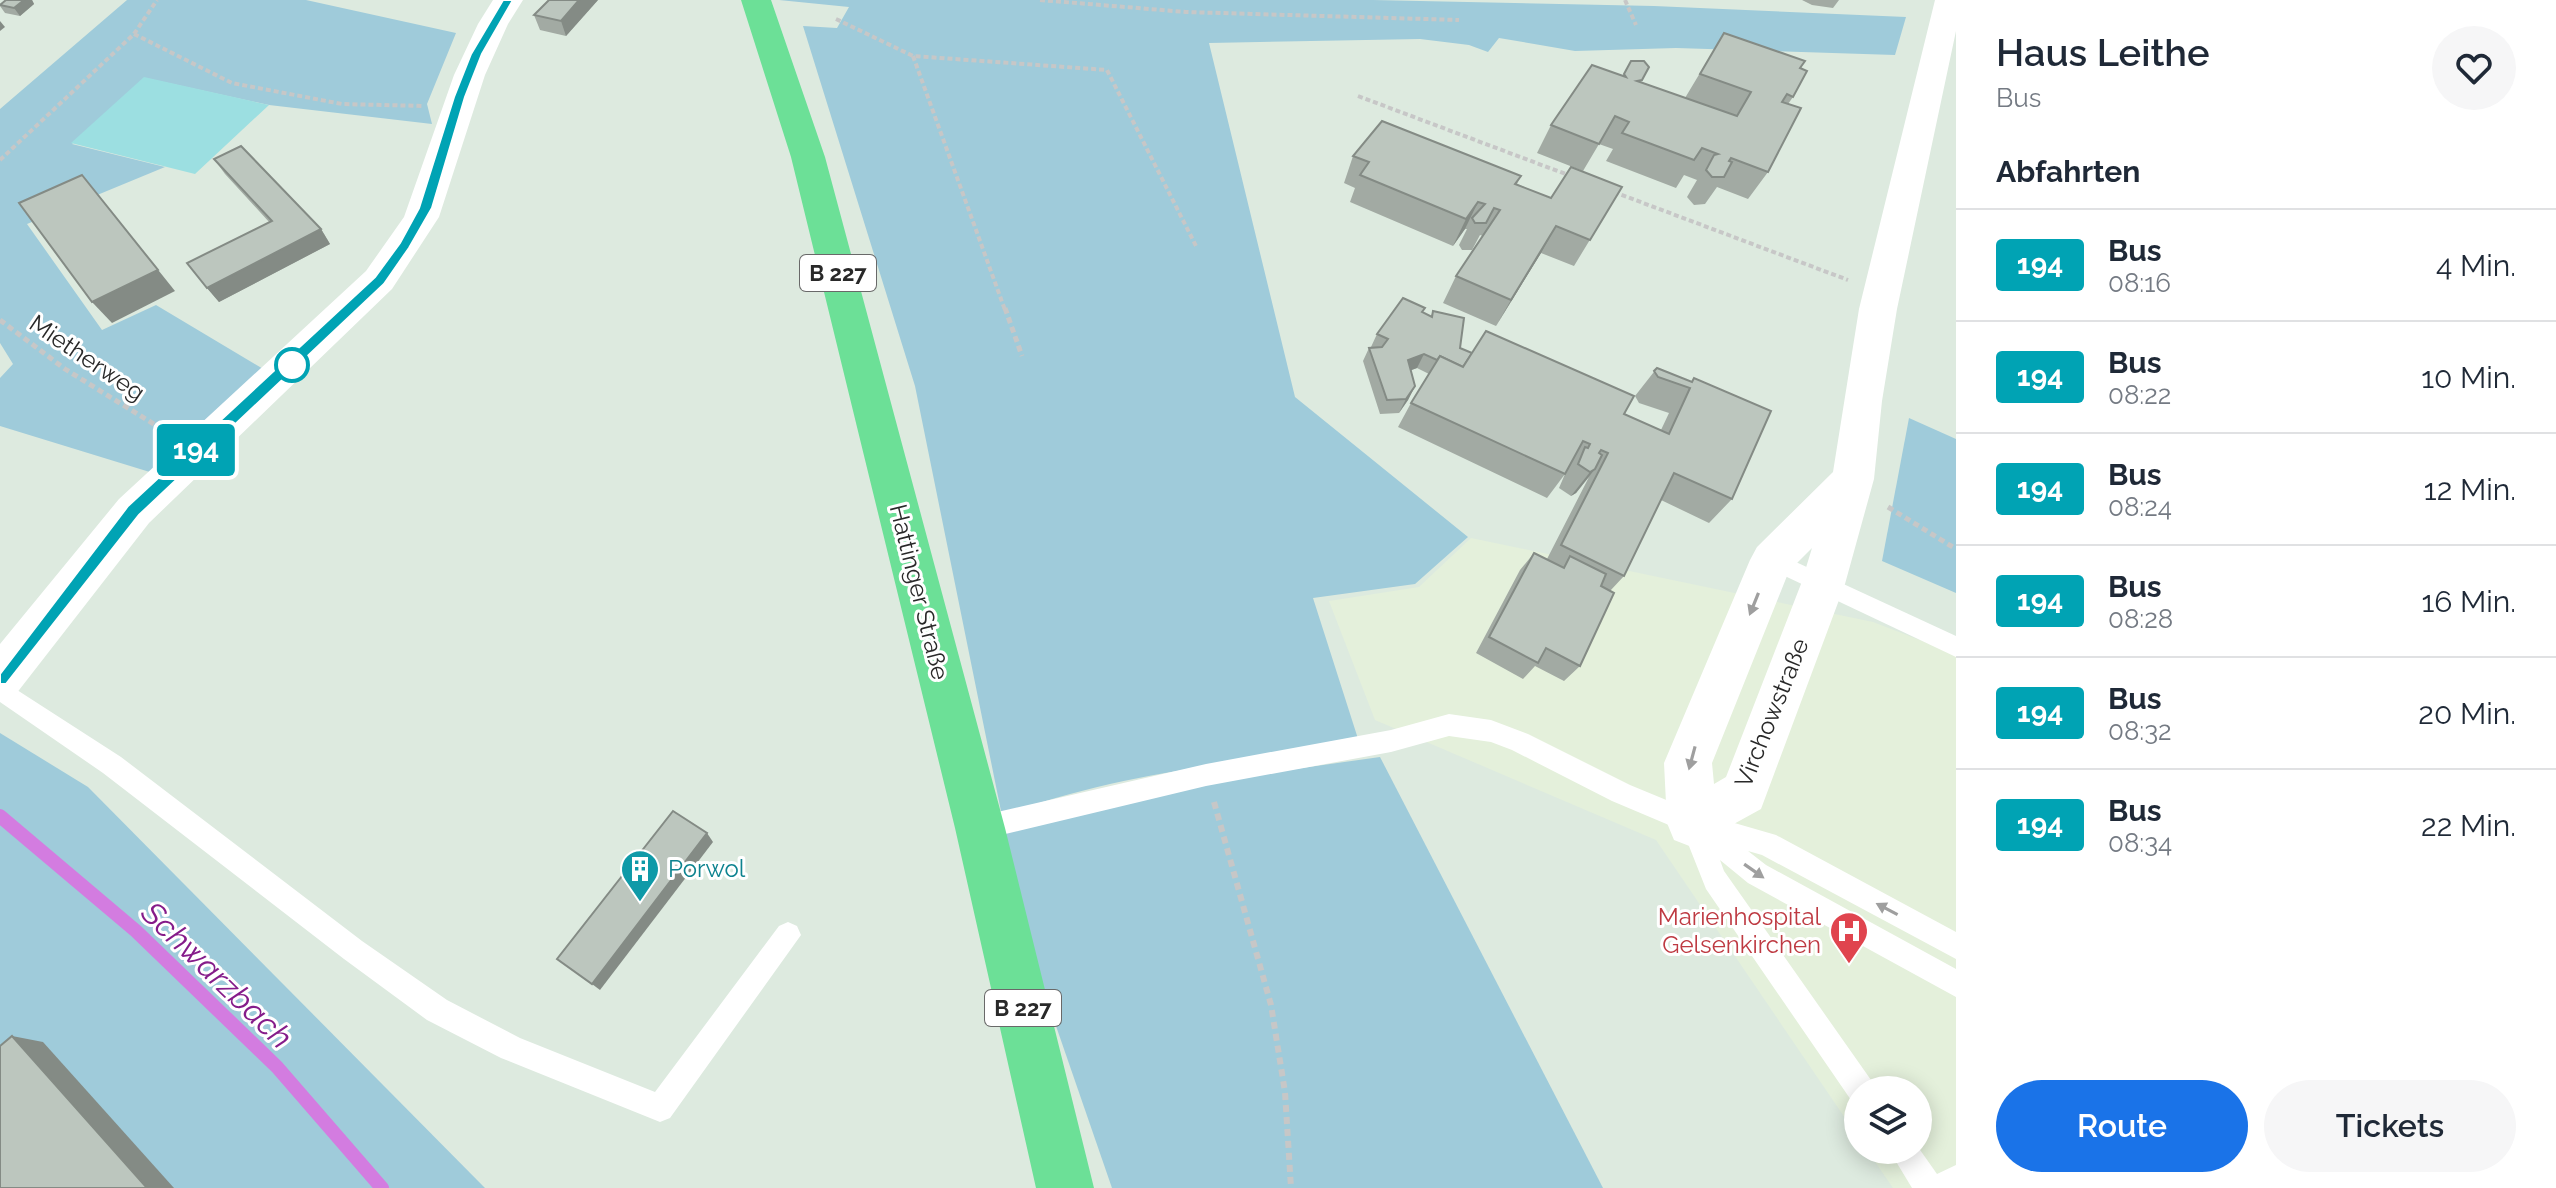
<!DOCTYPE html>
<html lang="de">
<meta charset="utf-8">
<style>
:root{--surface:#fff;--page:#f6f6f7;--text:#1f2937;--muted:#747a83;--line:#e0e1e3;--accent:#1a73e8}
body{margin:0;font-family:Raleway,sans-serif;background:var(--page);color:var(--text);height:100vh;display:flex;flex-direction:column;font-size:30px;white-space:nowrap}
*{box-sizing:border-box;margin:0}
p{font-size:26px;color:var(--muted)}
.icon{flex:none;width:44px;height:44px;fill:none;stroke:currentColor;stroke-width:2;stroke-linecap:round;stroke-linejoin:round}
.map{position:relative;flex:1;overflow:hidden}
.details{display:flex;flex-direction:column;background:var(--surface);width:600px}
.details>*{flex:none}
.badge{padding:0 16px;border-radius:6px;font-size:28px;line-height:52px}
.tools{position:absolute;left:1844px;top:1076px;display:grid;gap:16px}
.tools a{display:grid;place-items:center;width:88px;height:88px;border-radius:50%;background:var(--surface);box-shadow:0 4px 20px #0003;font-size:40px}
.map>.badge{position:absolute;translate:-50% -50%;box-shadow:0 0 0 4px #fff}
h2{padding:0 40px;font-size:30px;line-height:72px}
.round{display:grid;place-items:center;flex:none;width:84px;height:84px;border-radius:42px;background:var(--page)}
.overview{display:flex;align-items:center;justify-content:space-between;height:136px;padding:0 40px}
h1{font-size:38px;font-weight:600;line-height:60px}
.button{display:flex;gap:16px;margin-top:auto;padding:16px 40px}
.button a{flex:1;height:92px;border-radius:48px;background:var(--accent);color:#fff;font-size:32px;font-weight:600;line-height:92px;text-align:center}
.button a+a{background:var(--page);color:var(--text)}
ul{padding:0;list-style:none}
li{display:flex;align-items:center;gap:24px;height:112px;padding:0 40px;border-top:2px solid var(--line)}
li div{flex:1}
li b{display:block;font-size:30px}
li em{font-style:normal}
li .badge{min-width:88px;font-weight:700;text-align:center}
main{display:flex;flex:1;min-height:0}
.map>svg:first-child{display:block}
.medical{fill:#e4f0db}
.green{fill:#9fcbda}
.pitch{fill:#9cdfe1}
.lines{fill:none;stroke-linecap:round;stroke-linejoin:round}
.stream{stroke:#d37ce0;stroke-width:14}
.path-far2{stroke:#c7c7c7;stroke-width:4;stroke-dasharray:5 3;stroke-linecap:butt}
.path-far1{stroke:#c7c7c7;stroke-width:5;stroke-dasharray:6 4;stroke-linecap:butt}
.path{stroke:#c7c7c7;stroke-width:6;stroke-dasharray:7 5;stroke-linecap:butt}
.service{fill:#fff;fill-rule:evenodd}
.minor{fill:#fff;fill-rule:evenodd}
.primary{fill:#6ce097;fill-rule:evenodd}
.wall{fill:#a2aaa3}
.shaded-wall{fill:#848b85}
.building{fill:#bcc6be;stroke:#848b85;stroke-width:2}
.oneway{fill:#9f9f9f}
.line{fill:#00a3b4;stroke:#fff;stroke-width:2}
.stop-dot{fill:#fff;stroke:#00a3b4;stroke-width:4}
.labels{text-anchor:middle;stroke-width:6;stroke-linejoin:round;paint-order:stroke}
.shield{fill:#fff;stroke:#696969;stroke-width:2}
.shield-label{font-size:22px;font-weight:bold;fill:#292929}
.street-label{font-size:24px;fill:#292929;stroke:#fff}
.culture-label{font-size:24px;fill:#0d838f;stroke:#fff;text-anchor:start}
.health-label{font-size:24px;fill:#be3a42;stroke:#fff;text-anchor:end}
.near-water-label{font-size:32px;font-style:italic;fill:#851c8a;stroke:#fff}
</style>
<main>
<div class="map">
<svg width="1956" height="1188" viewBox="0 0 1956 1188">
<rect width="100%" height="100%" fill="#ddeadf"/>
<!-- medical -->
<path class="medical" d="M1471 538 1873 622 1956 654V1188H1893L1867 1150H1918V1090H1858V1137L1656 840 1375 720 1329 601 1419 587Z"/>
<!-- green -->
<g class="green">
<path d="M127 0H306L456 33 427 104 432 124 269 105 145 78 72 144 165 167 27 224 102 330 156 305 270 373 153 473 0 426V378L13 364 0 343V109Z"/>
<path d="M1373 0 1654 6 1906 17 1895 55 1676 48 1575 51 1499 38 1488 52 1469 45 1420 39 1209 43 1295 397 1468 537 1415 584 1313 598 1360 745C1240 762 1115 773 1002 816L915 386 803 26 837 28 849 7 779 0Z"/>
<path d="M1909 418 1956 439V593L1882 561Z"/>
<path d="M0 733 88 787 485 1188H0Z"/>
<path d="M1380 757 1603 1188H1112L990 835 1216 780Z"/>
</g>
<!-- pitch -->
<path class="pitch" d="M144 77 269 105 195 174 71 143Z"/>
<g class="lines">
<!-- stream -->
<path class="stream" d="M0 816 136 931 277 1067 382 1188"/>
<!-- path-far2 -->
<g class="path-far2">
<path d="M1040 0 1186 12 1459 20"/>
<path d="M1625 0 1636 25"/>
<path d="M836 19 913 56 1107 70 1196 246"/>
<path d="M134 34 232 83 342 104 424 106"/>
<path d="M913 56 1005 310"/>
<path d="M1358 96 1571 176"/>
<path d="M0 160 134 34 157 0"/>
<path d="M1614 192 1848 280"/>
</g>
<!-- path-far1 -->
<g class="path-far1">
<path d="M1005 308 1022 356"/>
<path d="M0 320 65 369 165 431"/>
<path d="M1888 507 1956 549"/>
</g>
<!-- path -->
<path class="path" d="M1214 802 1271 1005 1285 1092 1291 1188"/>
<!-- service -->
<g class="service">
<path d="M1772 551 1956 636V657L1764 566 1761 560 1764 554Z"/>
<path d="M0 679 121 757 362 941 447 1000 520 1038 655 1092 779 926 788 922 797 926 801 935 670 1118 660 1122 501 1058 427 1020 344 959 103 773 0 702Z"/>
<path d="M1449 714 1491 720 1528 734 1630 785 1693 811 1776 835 1956 932V959L1762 855 1748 851 1766 865 1956 969V997L1748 883 1720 860 1724 871 1871 1080 1875 1090H1858V1103L1851 1100 1706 889 1683 831 1612 801 1512 750 1491 742 1449 736 1391 752 1206 786 980 840 971 837 968 828 971 819 980 816 1206 764 1391 730Z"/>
<path d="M1918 1147 1937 1174 1956 1165V1188H1912L1889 1150H1918Z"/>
</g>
<!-- minor -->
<g class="minor">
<path d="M493 0H523L508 24 485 75 439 217 392 289 149 523 16 694 0 700V644L119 499 366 271 404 217 454 75 478 24Z"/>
<path d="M1935 0H1956V31L1897 309 1882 401 1874 479 1845 584 1761 809 1692 847 1674 840 1667 823 1664 763 1750 560 1757 547 1833 472 1859 309ZM1812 548 1801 584 1726 777 1714 784 1712 763 1789 571Z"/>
</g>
<!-- primary -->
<path class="primary" d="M741 0H771L825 157 1005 828 1094 1188H1036L955 828 791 157Z"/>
</g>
<!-- wall -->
<g class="wall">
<path d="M6 0H32L34 4 20 16 5 13 0 6V4Z"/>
<path d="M598 0 566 36 540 30 534 15Z"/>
<path d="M1802 0H1839L1833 8 1812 5Z"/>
<path d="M1724 33 1800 68 1793 97 1788 104 1768 172 1748 199 1717 187 1705 204 1694 205 1687 197 1697 180 1684 175 1676 188 1606 161 1613 149 1599 144 1583 171 1537 153 1551 125 1623 76 1631 61 1641 82 1685 98Z"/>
<path d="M1353 156 1521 176 1517 184 1551 198 1622 187 1574 266 1541 253 1496 326 1443 303 1456 276 1483 236 1480 235 1472 250H1462L1459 245 1467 229H1465L1453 246 1350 202 1355 188 1344 183Z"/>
<path d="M214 159 321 229 330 244 219 302 207 288 270 223 225 174Z"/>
<path d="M1433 311 1460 348 1624 414 1661 430 1669 413 1639 403 1635 396 1657 368 1691 382 1694 378 1732 499 1709 523 1661 500 1624 576 1610 591 1580 666 1564 681 1535 666 1523 679 1476 653 1520 570 1534 553 1547 559 1589 477 1576 493 1571 496 1559 488 1565 474 1547 498 1398 427 1411 403 1429 374 1417 368 1411 370 1415 386 1408 400 1399 413 1380 414 1363 361 1369 348 1371 347 1377 334 1422 313 1431 316Z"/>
</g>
<!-- shaded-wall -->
<g class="shaded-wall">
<path d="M24 0H32L34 4 20 16 14 8Z"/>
<path d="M579 0H598L566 36 561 21Z"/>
<path d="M0 21 5 27 0 31Z"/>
<path d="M82 175 175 291 112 323 92 302Z"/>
<path d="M1478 202 1465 229 1453 246 1466 219Z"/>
<path d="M1556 226 1541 253 1496 326 1511 300Z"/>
<path d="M321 229 330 244 219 302 207 288Z"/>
<path d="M1424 354 1417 368 1401 374 1408 360Z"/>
<path d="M1415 386 1408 400 1399 413 1406 399Z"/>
<path d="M1595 469 1576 493 1571 496 1590 472Z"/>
<path d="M707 833 713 842 600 990 592 984Z"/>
<path d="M12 1036 43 1042 174 1188H147Z"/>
</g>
<!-- building -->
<g class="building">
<path d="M6 0H24L14 8 0 5Z"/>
<path d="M549 0H579L561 21 534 15Z"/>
<path d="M1724 33 1805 61 1800 68 1807 71 1793 97 1787 94 1782 102 1801 108 1768 172 1731 158 1729 161 1732 162 1724 177H1712L1706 170 1714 155 1718 154 1702 148 1694 160 1622 133 1629 122 1615 116 1599 144 1551 125 1592 65 1626 77 1624 74 1631 61H1644L1649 67 1642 80 1637 81 1737 116 1751 92 1700 74Z"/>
<path d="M1382 121 1521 176 1515 184 1551 198 1571 167 1622 187 1590 240 1556 226 1511 300 1456 276 1500 210 1494 208 1486 223H1475L1472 218 1485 204 1478 202 1466 219 1360 175 1369 162 1353 156Z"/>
<path d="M241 146 321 229 207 288 187 263 272 221 214 159Z"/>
<path d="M82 175 158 270 92 302 19 203Z"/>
<path d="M1403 298 1425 308 1422 312 1432 317 1433 311 1464 318 1460 348 1472 353 1463 367 1440 356 1437 360 1424 354 1408 360 1415 386 1406 399 1387 400 1369 348 1382 347 1388 339 1377 334Z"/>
<path d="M1486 331 1634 396 1624 414 1669 434 1690 388 1658 377 1654 371 1657 368 1692 382 1694 378 1771 411 1732 499 1674 473 1624 576 1561 545 1608 453 1601 450 1599 453 1602 455 1595 469 1590 472 1578 464 1585 447 1588 448 1590 444 1583 441 1565 474 1411 403 1440 356 1463 367Z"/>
<path d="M1534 553 1564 568 1570 556 1606 574 1601 586 1614 593 1580 666 1546 648 1538 663 1489 637Z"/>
<path d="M673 811 707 833 592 984 557 959Z"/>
<path d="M12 1036 147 1188H0V1046Z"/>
</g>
<!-- one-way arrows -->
<defs><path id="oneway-solid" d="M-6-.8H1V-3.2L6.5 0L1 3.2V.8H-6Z" transform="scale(2)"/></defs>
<g class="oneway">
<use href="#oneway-solid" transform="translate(1754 604) rotate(112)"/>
<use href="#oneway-solid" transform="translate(1692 758) rotate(105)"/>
<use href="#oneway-solid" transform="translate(1754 871) rotate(35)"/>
<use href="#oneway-solid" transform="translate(1887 909) rotate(-152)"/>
</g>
<!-- line -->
<path class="line" d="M503 0H513L482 54 465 97 432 208 409 248 384 284 139 515 6 684H0V674L128 506 375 277 400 243 419 208 454 97 471 54Z"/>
<!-- icons -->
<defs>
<symbol id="building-pin" viewBox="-11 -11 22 30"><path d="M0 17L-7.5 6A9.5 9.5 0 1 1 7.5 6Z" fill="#0f9aa8" stroke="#fff"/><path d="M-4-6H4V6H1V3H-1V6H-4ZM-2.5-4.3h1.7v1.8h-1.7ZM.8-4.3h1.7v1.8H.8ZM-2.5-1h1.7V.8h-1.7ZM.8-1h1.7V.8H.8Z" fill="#fff"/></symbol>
<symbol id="hospital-pin" viewBox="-11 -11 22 30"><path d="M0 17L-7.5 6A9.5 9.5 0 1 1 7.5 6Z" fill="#e0444e" stroke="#fff"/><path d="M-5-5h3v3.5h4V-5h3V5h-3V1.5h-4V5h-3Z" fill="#fff"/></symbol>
</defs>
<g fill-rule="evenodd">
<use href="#building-pin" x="618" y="847" width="44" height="60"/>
<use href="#hospital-pin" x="1827" y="909" width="44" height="60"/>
</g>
<!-- markers -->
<circle class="stop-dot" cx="292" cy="365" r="16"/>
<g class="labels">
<!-- shield labels -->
<g class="shield">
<rect x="800" y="255" width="76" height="36" rx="6"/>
<rect x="985" y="990" width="76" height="36" rx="6"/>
</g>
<g class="shield-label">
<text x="838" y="281">B 227</text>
<text x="1023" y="1016">B 227</text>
</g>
<!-- street labels -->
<g class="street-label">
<text transform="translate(87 358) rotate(34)" y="8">Mietherweg</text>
<text transform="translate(919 592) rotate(76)" y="8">Hattinger Straße</text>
<text transform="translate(1772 713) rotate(-68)" y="8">Virchowstraße</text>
</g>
<!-- culture labels -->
<g class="culture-label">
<text x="668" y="877">Porwol</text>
</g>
<!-- health labels -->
<g class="health-label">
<text x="1821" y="925">Marienhospital<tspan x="1821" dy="28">Gelsenkirchen</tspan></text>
</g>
<!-- near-water labels -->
<g class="near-water-label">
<text transform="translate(217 975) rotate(44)" y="11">Schwarzbach</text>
</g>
</g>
</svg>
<div class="tools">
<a><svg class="icon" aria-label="layers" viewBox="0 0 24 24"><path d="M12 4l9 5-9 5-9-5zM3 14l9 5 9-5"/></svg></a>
</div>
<b class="badge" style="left:196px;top:450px;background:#00a3b4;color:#fff">194</b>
</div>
<section class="details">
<div class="overview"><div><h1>Haus Leithe</h1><p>Bus</p></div><a class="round"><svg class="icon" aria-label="heart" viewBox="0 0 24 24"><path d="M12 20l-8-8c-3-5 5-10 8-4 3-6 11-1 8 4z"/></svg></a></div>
<h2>Abfahrten</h2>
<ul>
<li><span class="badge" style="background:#00a3b4;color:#fff">194</span><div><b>Bus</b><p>08:16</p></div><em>4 Min.</em></li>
<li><span class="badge" style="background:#00a3b4;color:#fff">194</span><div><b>Bus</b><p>08:22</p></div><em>10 Min.</em></li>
<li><span class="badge" style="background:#00a3b4;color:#fff">194</span><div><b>Bus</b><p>08:24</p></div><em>12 Min.</em></li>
<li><span class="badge" style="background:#00a3b4;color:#fff">194</span><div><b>Bus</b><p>08:28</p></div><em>16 Min.</em></li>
<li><span class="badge" style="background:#00a3b4;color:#fff">194</span><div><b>Bus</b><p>08:32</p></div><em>20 Min.</em></li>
<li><span class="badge" style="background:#00a3b4;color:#fff">194</span><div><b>Bus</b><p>08:34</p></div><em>22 Min.</em></li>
</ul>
<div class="button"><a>Route</a><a>Tickets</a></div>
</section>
</main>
